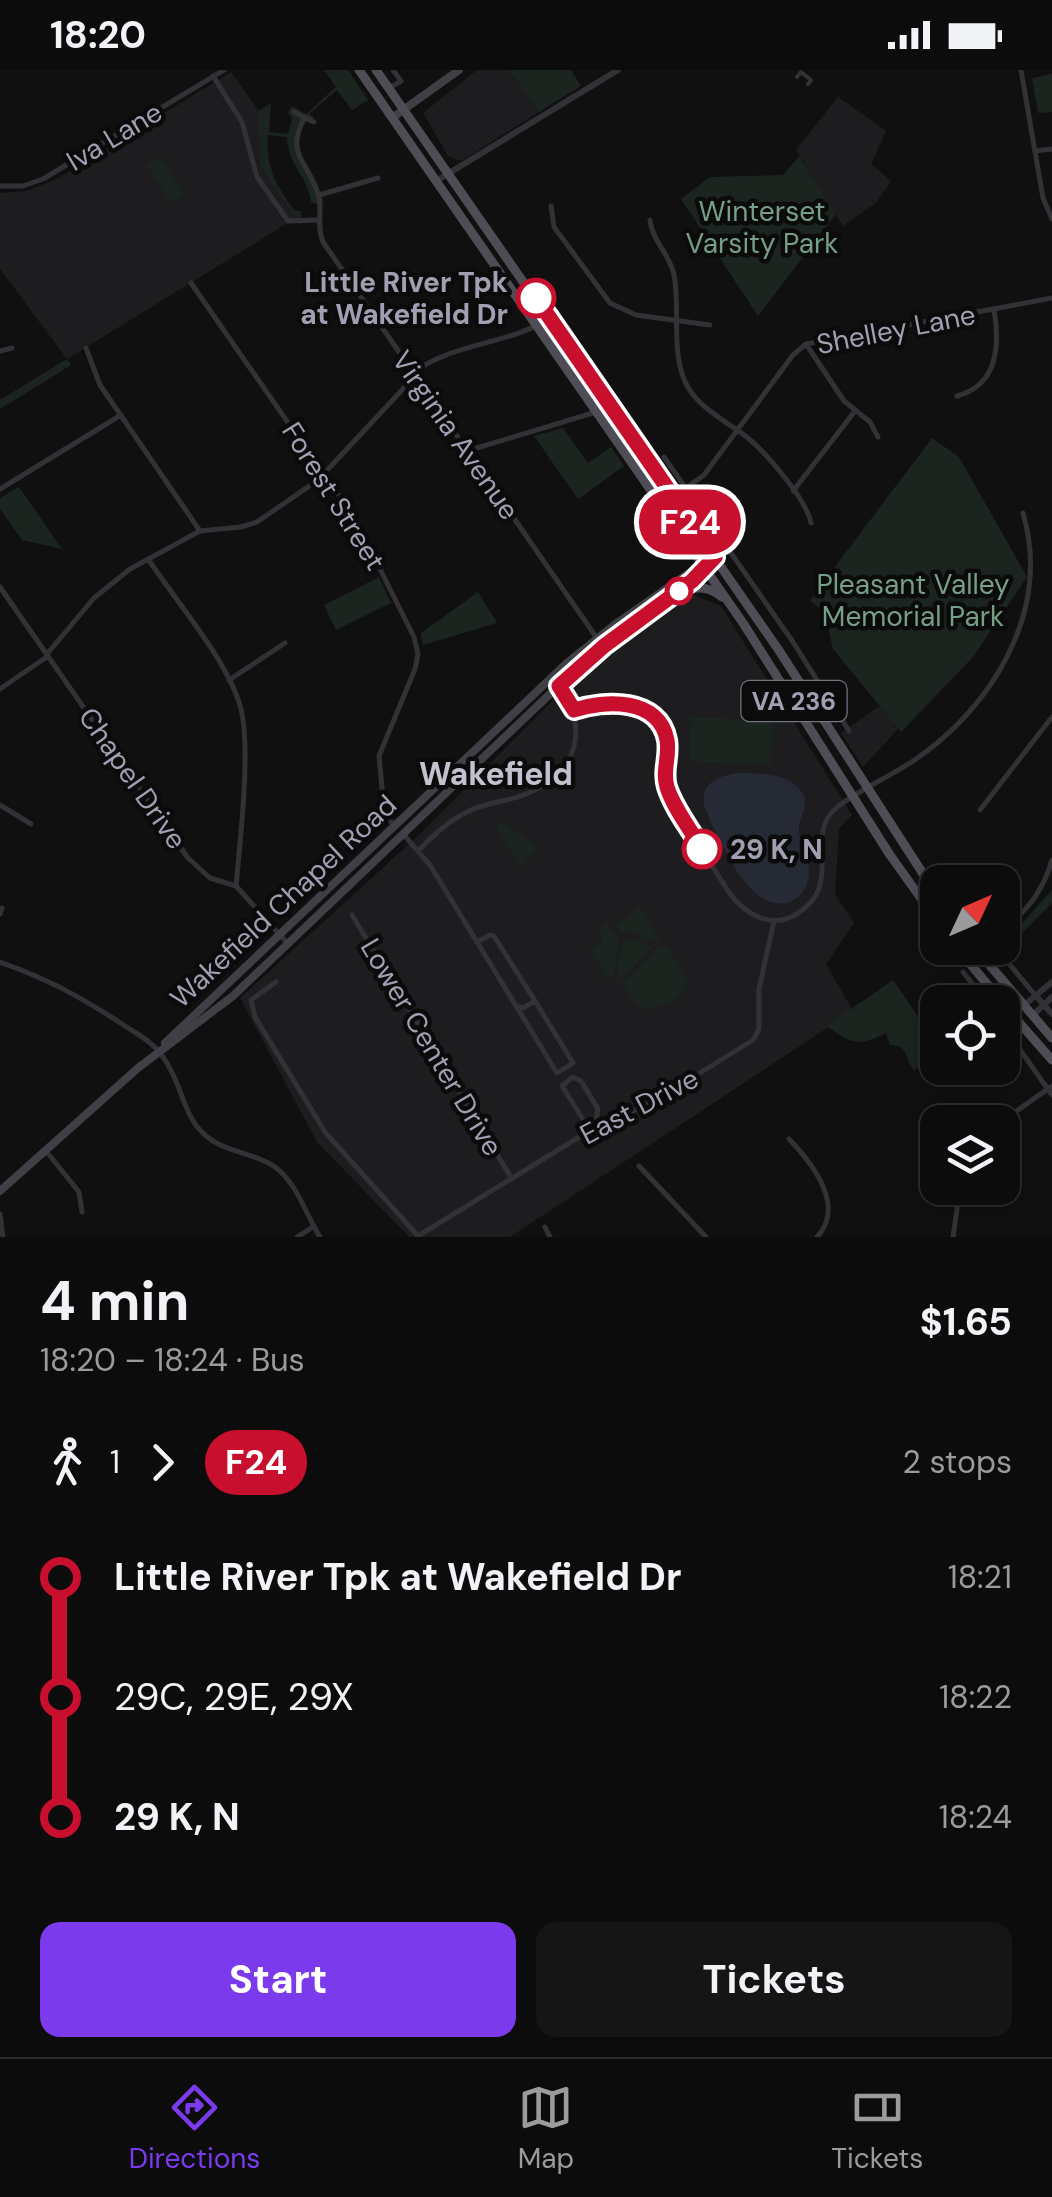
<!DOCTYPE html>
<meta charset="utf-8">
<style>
:root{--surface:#0c0c0d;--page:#151516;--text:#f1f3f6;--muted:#9a9b9d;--line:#2c2c2e;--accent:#7c3aed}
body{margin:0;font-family:"DM Sans",sans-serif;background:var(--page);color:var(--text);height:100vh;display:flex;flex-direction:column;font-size:38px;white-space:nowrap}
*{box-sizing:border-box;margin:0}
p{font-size:32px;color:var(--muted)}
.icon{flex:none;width:55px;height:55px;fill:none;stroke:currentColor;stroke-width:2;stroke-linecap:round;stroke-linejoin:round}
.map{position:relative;height:1167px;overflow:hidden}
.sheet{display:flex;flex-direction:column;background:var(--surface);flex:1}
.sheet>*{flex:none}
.badge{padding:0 20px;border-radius:32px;font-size:35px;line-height:65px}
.needle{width:65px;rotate:46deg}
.buttons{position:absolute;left:920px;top:795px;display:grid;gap:20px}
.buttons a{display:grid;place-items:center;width:100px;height:100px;border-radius:20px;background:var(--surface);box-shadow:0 5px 15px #0003,0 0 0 2px var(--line);font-size:50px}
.map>.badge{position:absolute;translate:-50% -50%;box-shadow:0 0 0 5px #fff}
.legs{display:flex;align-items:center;gap:15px;height:110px;padding:0 40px;font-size:32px}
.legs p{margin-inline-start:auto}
.summary{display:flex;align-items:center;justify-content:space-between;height:170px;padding:0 40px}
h1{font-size:55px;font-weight:700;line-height:75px}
.primary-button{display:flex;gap:20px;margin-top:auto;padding:20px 40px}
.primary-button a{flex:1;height:115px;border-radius:20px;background:var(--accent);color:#fff;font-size:40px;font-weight:700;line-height:115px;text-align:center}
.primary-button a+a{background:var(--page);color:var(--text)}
ul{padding:0 40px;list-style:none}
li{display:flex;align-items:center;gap:35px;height:120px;font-size:38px}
li i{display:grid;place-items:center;width:15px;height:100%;margin:0 12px;background:currentColor}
li i::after{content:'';width:25px;height:25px;margin:-12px;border:8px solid;border-radius:50%;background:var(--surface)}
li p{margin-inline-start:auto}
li:first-child i{background:linear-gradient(#0000 50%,currentColor 0)}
li:last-child i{background:linear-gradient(currentColor 50%,#0000 0)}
.status{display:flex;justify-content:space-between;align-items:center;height:70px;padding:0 50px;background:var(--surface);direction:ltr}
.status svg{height:28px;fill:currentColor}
.tab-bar{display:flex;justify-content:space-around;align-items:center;height:140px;border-top:2px solid var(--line);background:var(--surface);font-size:28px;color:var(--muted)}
.tab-bar a{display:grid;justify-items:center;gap:5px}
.tab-bar .on{color:var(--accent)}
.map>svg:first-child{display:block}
.built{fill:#1d1c1e}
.green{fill:#1c2420}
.water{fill:#262a35}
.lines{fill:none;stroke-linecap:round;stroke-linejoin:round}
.pedestrian{stroke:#323136;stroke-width:4}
.minor{stroke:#323136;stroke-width:5}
.tertiary{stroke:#323136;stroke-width:6}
.secondary{stroke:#3f3f46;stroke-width:8}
.primary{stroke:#4e4d55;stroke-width:9}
.line-1-casing{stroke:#fff;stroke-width:22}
.line-1{stroke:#c8102e;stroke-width:15}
.stop-1-dot{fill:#fff;stroke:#c8102e;stroke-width:5}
.labels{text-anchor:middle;stroke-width:9;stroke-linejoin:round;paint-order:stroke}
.shield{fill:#0b0b0c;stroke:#747380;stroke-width:2.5}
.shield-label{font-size:25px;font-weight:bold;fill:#a1a0b2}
.street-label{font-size:28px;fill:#a1a0b2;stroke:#0b0b0c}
.park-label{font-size:28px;fill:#779e86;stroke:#0b0b0c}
.stop-label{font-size:28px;font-weight:bold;fill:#a1a0b2;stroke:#0b0b0c;text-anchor:end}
.quarter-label{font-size:32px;font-weight:bold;fill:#c2c1ce;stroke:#0b0b0c}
</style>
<div class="status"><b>18:20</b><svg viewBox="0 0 49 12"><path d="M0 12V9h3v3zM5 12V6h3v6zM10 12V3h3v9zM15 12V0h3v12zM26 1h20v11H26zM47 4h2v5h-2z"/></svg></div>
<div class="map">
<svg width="1052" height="1167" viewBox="0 0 1052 1167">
<rect width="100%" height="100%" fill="#101011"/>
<!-- built -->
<g class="built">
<path d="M477 0H509L539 42 461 91 448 86 423 43Z"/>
<path d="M231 2 259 41 260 97 296 148 67 289 0 199V123L26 121 57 109Z"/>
<path d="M838 27 886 61 871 94 891 111 876 133 843 156 796 80Z"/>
<path d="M693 525 721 536 852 745 839 759 835 824 854 853 826 894 853 941 510 1167H409L317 1072 240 928 420 764 571 612 621 573Z"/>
<path d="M881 635 898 659 863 697 841 663Z"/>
</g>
<!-- green -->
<g class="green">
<path d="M324 0H348L368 30 352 40 337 20 309 44 314 47 312 53 306 52C285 81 321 106 324 135L311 133C309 107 288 96 287 67L268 65C265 97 277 117 295 141H301V155L260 97 258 41 271 33 269 62 288 64 292 48 288 43 292 36 306 44 336 17Z"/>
<path d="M509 0H571L581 16 539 42Z"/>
<path d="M1052 4V42L1038 43 1032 8Z"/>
<path d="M799 86 836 144 758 246 681 129 710 107 783 105Z"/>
<path d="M160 87 184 124 171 133 147 95Z"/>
<path d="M67 289 71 295 0 339V330Z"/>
<path d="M563 358 588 393 611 377 624 396 578 429 534 366Z"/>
<path d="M932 368 959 387 1027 507 973 587 901 662 833 579 825 544 810 530Z"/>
<path d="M19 417 62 479 22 470 0 439V428Z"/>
<path d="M379 507 391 533 336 560 324 535Z"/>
<path d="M478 522 497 553 423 575 421 563Z"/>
<path d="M691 647 773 651 771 695 690 691Z"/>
<path d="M503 752 538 778 521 798 496 756Z"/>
<path d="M1052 820V833L1006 879 1007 870Z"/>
<path d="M640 837 659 869 657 871 638 866V863L620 862 616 855Z"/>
<path d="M607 853 620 870 613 905 607 908 591 880 601 873 600 858Z"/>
<path d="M623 869 653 876 621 910 617 903Z"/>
<path d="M659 876 668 878 688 911C683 930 663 935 646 939L633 930 623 913Z"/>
<path d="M893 910 937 974V983L914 1000C904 989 909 974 890 975L886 963C858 977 851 974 827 956Z"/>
</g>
<!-- water -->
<path class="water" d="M737 703C758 703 787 702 801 721 811 733 800 744 799 757 798 776 813 791 808 810 806 820 799 829 789 832 749 846 717 765 704 736 700 714 717 706 737 703Z"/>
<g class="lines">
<!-- pedestrian -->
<path class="pedestrian" d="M797 7 801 2 811 10 808 14"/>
<!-- minor -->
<g class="minor">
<path d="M1021 0 1043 128 1052 149"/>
<path d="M213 6 242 52 257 107 288 151 319 150"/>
<path d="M389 18 401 11 393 0"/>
<path d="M294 42 314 52"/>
<path d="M304 48C285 87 308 90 318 124 323 140 316 156 323 172L603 577"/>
<path d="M1035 81 1052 79"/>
<path d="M0 116H23L43 109 224 0"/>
<path d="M319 125 378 108"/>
<path d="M551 136 554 157 610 233 636 245 710 255"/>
<path d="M650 150C652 171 670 184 674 205 681 241 669 287 689 319 702 340 728 352 748 368 766 383 807 430 811 453"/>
<path d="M191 213 355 449 414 567 418 584 415 599 379 686 384 739 394 757"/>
<path d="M806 274 844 331 870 352 878 367"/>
<path d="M86 278 100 315 200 461"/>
<path d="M0 281 12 278"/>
<path d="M414 302C454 273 505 275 547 250"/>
<path d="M957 326C998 315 1000 275 994 240"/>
<path d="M467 381 596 342"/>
<path d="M664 387 793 572 849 661"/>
<path d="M686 418 704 405 793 285 806 274 1052 228"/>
<path d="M0 419 121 345"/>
<path d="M793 421 855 341"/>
<path d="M148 489C176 531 229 592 241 639 251 680 240 772 236 816"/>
<path d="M0 517 188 788 210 808 236 816 289 875"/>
<path d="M47 584 94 528 130 499 200 461 241 457 257 452 318 410 415 306"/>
<path d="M229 610 285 573"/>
<path d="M0 619 48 586"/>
<path d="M574 640C605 630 666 628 668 675 669 692 662 704 669 721 682 756 709 789 728 821 743 842 768 859 793 846 847 817 803 768 835 739 851 724 891 706 913 691 991 639 1052 542 1023 443"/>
<path d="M0 735 31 754"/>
<path d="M980 740 1052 647"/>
<path d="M403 764 430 795 557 1003 573 993 535 931"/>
<path d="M419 780C434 765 448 751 467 742 486 732 507 732 526 724 583 700 590 652 552 607"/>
<path d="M0 844 2 838"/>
<path d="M352 845 512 1109"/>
<path d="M1002 863C1027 838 1042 825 1052 790"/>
<path d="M477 872 490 865 494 866 535 931 523 938 519 937"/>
<path d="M996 878 1035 925"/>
<path d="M981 885 988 878"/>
<path d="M0 892C48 909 79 926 122 954 137 964 153 972 163 987 181 1011 182 1041 201 1061 221 1083 252 1081 275 1097 297 1113 306 1145 320 1167"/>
<path d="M963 902 987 932"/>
<path d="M276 912 251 930 255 947 325 1062 418 1166 589 1061 658 1029 753 970 759 959V919L774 851"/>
<path d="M1002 954 1052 1025"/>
<path d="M573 1007 581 1011 598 1039 596 1050 586 1054 562 1016Z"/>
<path d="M941 1041 952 1052"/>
<path d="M1001 1052 1052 1016"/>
<path d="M789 1069C812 1093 846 1136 817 1167"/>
<path d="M46 1081 79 1122 82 1142"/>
<path d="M639 1096 706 1167"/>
<path d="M0 1144 3 1167"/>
<path d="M545 1157 550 1167"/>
<path d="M297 1167 313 1157"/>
<path d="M953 1167 960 1118"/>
</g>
<!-- tertiary -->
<g class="tertiary">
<path d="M436 111 618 0"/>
<path d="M1036 926 1052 944"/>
<path d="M1023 936 1052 912"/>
<path d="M1033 945 1052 927"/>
</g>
<!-- secondary -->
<g class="secondary">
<path d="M392 48 459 0"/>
<path d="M679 522 715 487"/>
<path d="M165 973 568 592 614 555 706 491"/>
<path d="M0 1121 138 998 233 926 573 602 667 530"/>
</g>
<!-- primary -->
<g class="primary">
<path d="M359 0 743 553 890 785 938 852"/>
<path d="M376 0 778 579 938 827"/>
<path d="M666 531C686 520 702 510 722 527"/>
<path d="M957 878 1002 932"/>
<path d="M975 878 1052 968"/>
<path d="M1002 933 1052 990"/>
</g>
</g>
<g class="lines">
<defs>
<path id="line-1" d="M536 228 715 487 692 511 604 576 559 616 574 640C604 630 659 627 667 670 670 686 662 701 667 717 674 739 691 760 702 779"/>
</defs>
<!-- line-1 casing -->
<use href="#line-1" class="line-1-casing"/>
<!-- line-1 -->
<use href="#line-1" class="line-1"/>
</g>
<!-- markers -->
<g class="stop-1-dot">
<circle cx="536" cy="228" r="18"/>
<circle cx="679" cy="521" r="12"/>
<circle cx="702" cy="779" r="18"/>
</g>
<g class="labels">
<!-- shield labels -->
<rect class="shield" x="741.5" y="611" width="105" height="40" rx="8"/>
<g class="shield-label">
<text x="794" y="640">VA 236</text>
</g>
<!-- street labels -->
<g class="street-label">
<text transform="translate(114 66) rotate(-31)" y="10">Iva Lane</text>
<text transform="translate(896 259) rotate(-11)" y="10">Shelley Lane</text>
<text transform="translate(456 365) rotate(55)" y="10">Virginia Avenue</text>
<text transform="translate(334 426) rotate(58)" y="10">Forest Street</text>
<text transform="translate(133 708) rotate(55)" y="10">Chapel Drive</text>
<text transform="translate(283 831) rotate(-43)" y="10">Wakefield Chapel Road</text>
<text transform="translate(432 977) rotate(59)" y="10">Lower Center Drive</text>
<text transform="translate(639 1036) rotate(-28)" y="10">East Drive</text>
</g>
<!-- park labels -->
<g class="park-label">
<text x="762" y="151">Winterset<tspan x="762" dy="32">Varsity Park</tspan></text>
<text x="913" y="524">Pleasant Valley<tspan x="913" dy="32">Memorial Park</tspan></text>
</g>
<!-- stop labels -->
<g class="stop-label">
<text x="508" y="222">Little River Tpk<tspan x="508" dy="32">at Wakefield Dr</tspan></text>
<text x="730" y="789" text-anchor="start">29 K, N</text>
</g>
<!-- quarter labels -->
<g class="quarter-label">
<text x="496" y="715">Wakefield</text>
</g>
</g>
</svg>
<div class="buttons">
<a><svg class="needle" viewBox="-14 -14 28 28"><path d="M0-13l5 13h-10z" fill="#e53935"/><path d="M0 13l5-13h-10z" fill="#9a9b9d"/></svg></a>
<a><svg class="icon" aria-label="locate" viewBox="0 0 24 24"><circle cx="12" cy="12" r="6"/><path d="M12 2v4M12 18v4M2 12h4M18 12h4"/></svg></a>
<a><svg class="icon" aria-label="layers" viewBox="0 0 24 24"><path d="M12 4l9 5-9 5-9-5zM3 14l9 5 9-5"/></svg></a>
</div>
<b class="badge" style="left:690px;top:452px;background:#c8102e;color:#fff">F24</b>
</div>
<section class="sheet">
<div class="summary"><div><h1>4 min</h1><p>18:20 – 18:24 · Bus</p></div><b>$1.65</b></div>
<div class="legs"><svg class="icon" aria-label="walk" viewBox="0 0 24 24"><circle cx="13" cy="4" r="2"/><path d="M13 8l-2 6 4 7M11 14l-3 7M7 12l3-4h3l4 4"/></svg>1<svg class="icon" aria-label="forward" viewBox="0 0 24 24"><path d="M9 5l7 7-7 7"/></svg><b class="badge" style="background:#c8102e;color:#fff">F24</b><p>2 stops</p></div>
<ul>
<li><i style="color:#c8102e"></i><b>Little River Tpk at Wakefield Dr</b><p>18:21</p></li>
<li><i style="color:#c8102e"></i><span>29C, 29E, 29X</span><p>18:22</p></li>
<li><i style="color:#c8102e"></i><b>29 K, N</b><p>18:24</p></li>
</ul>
<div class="primary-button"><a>Start</a><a>Tickets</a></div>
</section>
<nav class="tab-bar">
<a class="on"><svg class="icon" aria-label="directions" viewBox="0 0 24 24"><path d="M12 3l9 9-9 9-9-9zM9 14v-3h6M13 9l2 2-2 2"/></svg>Directions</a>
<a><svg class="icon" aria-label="map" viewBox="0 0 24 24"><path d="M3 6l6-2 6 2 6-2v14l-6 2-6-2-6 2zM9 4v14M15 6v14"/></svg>Map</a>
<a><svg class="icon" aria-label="tickets" viewBox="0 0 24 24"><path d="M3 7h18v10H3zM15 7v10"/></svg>Tickets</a>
</nav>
